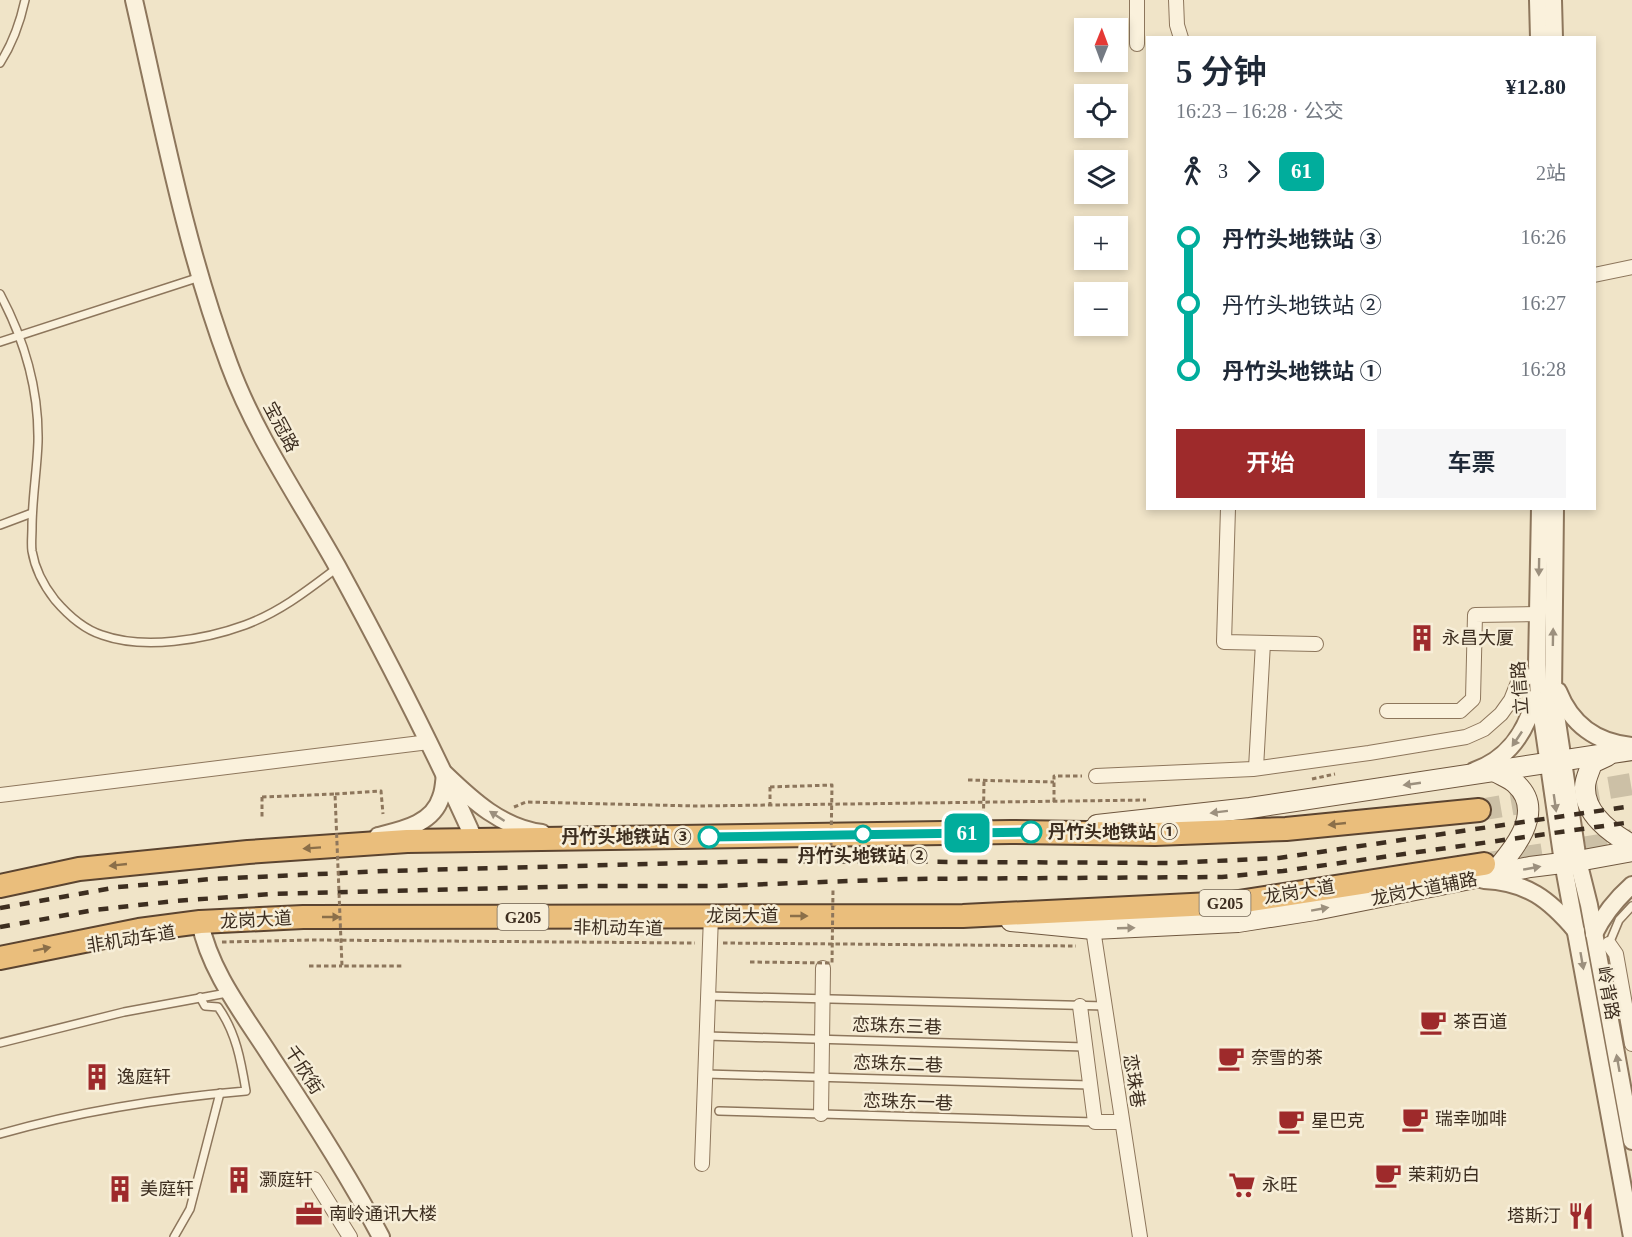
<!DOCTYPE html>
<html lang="zh">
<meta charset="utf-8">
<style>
:root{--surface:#fff;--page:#f6f6f7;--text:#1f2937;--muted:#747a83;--accent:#9e2a2b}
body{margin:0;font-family:"Times New Roman","Noto Sans SC",serif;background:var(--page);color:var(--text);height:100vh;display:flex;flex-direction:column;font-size:22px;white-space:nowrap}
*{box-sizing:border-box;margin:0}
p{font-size:20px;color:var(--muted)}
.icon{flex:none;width:33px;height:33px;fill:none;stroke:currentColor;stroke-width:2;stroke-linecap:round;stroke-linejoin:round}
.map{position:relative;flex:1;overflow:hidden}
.panel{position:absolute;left:1146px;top:36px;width:450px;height:474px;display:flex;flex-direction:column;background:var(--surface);border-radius:0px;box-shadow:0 3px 9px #0003}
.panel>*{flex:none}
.badge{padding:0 12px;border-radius:9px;font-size:21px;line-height:39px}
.needle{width:39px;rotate:1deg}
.controls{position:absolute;left:1074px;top:18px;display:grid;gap:12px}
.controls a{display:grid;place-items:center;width:54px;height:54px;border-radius:0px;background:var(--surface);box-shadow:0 3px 9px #0003;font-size:30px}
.map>.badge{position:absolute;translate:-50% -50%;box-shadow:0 0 0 3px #fff}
.legs{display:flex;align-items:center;gap:9px;height:66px;padding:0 30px;font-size:20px}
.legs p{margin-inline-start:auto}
.overview{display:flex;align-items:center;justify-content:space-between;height:102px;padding:0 30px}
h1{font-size:33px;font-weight:600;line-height:45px}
.primary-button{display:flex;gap:12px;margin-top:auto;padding:12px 30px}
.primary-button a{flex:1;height:69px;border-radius:0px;background:var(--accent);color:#fff;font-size:24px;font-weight:600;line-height:69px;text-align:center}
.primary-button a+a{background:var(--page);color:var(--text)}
ul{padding:0 30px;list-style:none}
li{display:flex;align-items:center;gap:21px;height:66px;font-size:22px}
li i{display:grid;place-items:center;width:9px;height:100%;margin:0 8px;background:currentColor}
li i::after{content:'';width:15px;height:15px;margin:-8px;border:4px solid;border-radius:50%;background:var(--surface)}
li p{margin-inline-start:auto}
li:first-child i{background:linear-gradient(#0000 50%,currentColor 0)}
li:last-child i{background:linear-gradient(currentColor 50%,#0000 0)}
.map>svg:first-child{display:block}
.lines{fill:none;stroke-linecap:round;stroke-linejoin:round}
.trunk-tunnel{stroke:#ccc0a6;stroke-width:22;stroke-dasharray:22 11;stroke-linecap:butt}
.service-casing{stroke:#8d765c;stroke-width:10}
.minor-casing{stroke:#8d765c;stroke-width:16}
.tertiary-casing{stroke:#8d765c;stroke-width:20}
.secondary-casing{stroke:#6f573f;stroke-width:22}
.trunk-casing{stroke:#5b4430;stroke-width:26}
.path{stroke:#8d765c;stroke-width:3;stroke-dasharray:4.5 3;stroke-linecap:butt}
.service{stroke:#faf1dc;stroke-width:7}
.minor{stroke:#faf1dc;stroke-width:14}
.tertiary{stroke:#faf1dc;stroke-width:16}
.secondary{stroke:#faf1dc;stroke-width:20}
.trunk{stroke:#eabe7c;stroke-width:22}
.rail{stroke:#3d2e20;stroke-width:4.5;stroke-dasharray:10 10;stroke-linecap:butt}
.path-bridge{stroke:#8d765c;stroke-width:3;stroke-dasharray:4.5 3;stroke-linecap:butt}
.oneway{fill:#9c907e}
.oneway2{fill:#8b6f49}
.line-1-casing{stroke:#fff;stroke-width:14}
.line-1{stroke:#01ad9c;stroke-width:9}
.stop-1-dot{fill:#fff;stroke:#01ad9c;stroke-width:3}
.labels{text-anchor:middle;stroke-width:5;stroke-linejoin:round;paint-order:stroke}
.shield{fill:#f7eed8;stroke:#756857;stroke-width:1.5}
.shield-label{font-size:16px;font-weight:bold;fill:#3d2e20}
.street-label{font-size:18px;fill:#3d2e20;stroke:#f7eed8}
.poi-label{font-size:18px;fill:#3d2e20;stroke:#f7eed8;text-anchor:start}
.stop-label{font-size:18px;font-weight:bold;fill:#3d2e20;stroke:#f7eed8;text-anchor:start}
</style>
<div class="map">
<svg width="1632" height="1237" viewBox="0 0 1632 1237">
<rect width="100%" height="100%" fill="#f0e4c8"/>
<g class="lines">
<!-- trunk-tunnel -->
<g class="trunk-tunnel">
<path d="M1479 810 1632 784"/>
<path d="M1488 863 1632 840"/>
</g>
<defs>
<g id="service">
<path d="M0 63C13 43 20 23 25 0"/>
<path d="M0 294C24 339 39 390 38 442 37 471 32 499 32 528 32 536 31 544 32 551 35 569 44 586 55 600 67 614 83 629 102 635 144 650 204 640 245 625 280 612 308 590 337 568"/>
<path d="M0 342 200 277"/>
<path d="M0 525 32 513"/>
<path d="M1609 944 1619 920 1632 906"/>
<path d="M708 996 1105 1006"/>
<path d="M707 1036 1085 1047"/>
<path d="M0 1043 124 1012 227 993"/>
<path d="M706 1074 1090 1085"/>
<path d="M719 1111 1095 1122"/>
<path d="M0 1134C80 1111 163 1098 246 1091 241 1061 236 1032 218 1007L205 1006 200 997"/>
<path d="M174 1237 190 1209 220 1093"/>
</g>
<g id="minor">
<path d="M1137 0V44"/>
<path d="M1176 0 1177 25 1181 38"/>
<path d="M1594 275 1632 267"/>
<path d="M1228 508 1224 642 1316 644"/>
<path d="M1387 711H1460L1473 699 1475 615 1538 614"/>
<path d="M1256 768 1263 643"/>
<path d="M1096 776 1253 769 1369 753 1466 737 1484 729 1501 714 1511 700 1519 680 1537 674"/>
<path d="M0 795 429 742"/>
<path d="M1093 929 1140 1237"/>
<path d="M1609 944 1616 954 1632 1044"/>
<path d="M1080 1006 1095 1122H1122"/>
<path d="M821 1114 823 968"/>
<path d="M702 1164 711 916"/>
<path d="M314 1179 350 1237"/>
</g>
<g id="tertiary">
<path d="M134 0C162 122 185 246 229 364 255 435 300 500 337 566 386 656 433 747 475 841"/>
<path d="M1538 0 1539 38"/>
<path d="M1553 0 1554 38"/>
<path d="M1540 508 1537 665 1539 696 1563 862 1632 1237"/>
<path d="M1555 508 1553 695 1578 861 1589 905 1632 1141"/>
<path d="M1558 691C1571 724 1597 743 1632 746"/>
<path d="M1474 771C1508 759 1526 733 1535 698"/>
<path d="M378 836C402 830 433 824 441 797 444 790 444 781 445 774 472 800 502 828 542 833"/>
<path d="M1484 880C1527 882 1549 899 1576 931"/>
<path d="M200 922C210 973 246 1017 273 1060 311 1117 349 1176 381 1237"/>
<path d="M1594 934C1604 914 1615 900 1632 885"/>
</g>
<g id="secondary">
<path d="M1607 756 1592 763C1590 770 1585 779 1585 787 1584 814 1611 833 1632 845"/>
<path d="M1097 825 1250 808 1632 750"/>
<path d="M1490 877C1509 855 1548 813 1516 784 1511 779 1503 776 1496 772"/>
<path d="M1011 921 1093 929 1238 922 1315 910 1530 867 1578 861 1632 851"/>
</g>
<g id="trunk">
<path d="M0 886 79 869 248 852 407 841 1010 832 1155 834 1286 829 1479 810"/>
<path d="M0 958 139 930 200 922 303 917 963 916 1232 903 1484 864"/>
</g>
</defs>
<!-- service casing -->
<use href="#service" class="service-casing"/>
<!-- minor casing -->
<use href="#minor" class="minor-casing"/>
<!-- tertiary casing -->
<use href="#tertiary" class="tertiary-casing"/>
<!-- secondary casing -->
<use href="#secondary" class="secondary-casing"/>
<!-- trunk casing -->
<use href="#trunk" class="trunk-casing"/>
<!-- path -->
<g class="path">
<path d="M1312 779 1335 774"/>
<path d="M968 780 1054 782"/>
<path d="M770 787V805"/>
<path d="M335 794 381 791 383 814"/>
<path d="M262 797V817"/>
<path d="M1054 802V776H1082"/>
<path d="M514 807 526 802 696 806 1146 800"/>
<path d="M222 942 313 940 695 943"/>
<path d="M723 943 1076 946"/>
<path d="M309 966H342"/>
</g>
<!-- service -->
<use href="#service" class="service"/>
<!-- minor -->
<use href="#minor" class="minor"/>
<!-- tertiary -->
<use href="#tertiary" class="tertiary"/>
<!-- secondary -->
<use href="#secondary" class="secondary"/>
<!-- trunk -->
<use href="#trunk" class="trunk"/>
<!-- rail -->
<g class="rail">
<path d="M0 908 118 887 212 879 385 871 762 861 1172 863 1279 858 1632 806"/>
<path d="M0 927 94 910 175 901 272 894 591 886H715L905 879 1222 877 1283 871 1632 822"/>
</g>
<!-- path-bridge -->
<g class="path-bridge">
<path d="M770 787 832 785 831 846"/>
<path d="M262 797 335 794 342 966H404"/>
<path d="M983 846 984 780"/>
<path d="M750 962 832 963 833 890"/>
</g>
</g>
<!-- one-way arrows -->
<defs><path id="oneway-solid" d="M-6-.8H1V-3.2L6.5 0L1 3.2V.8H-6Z" transform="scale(1.5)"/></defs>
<g class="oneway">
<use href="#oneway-solid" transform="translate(1539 567) rotate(91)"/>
<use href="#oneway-solid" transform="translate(1553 637) rotate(-89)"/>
<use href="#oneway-solid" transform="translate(1517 739) rotate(124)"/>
<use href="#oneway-solid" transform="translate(1412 784) rotate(172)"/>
<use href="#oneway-solid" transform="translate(1555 803) rotate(82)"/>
<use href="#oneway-solid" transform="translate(1219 812) rotate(173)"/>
<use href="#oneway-solid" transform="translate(497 816) rotate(-147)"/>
<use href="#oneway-solid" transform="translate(1532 868) rotate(-10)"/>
<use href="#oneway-solid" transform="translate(1320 909) rotate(-10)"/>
<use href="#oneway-solid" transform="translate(1126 928) rotate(-2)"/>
<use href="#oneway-solid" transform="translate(1582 961) rotate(80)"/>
<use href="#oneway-solid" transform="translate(1618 1063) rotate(-100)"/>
</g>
<g class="oneway2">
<use href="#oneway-solid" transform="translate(1337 824) rotate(174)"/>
<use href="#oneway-solid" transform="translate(312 848) rotate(176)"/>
<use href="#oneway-solid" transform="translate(118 865) rotate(174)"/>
<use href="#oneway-solid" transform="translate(799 916)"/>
<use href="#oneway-solid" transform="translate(331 917)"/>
<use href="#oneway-solid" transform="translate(42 949) rotate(-12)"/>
</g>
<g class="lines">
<defs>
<path id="line-1" d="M709 837 1031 832"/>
</defs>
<!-- line-1 casing -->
<use href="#line-1" class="line-1-casing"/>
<!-- line-1 -->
<use href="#line-1" class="line-1"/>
</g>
<!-- icons -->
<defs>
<symbol id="building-bare" viewBox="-9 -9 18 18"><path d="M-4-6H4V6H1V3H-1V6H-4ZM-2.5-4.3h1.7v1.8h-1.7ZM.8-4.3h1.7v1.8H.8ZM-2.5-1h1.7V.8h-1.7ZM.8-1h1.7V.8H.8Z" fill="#9e2a2b" stroke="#f7eed8" stroke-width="2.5" paint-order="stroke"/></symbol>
<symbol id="cafe-bare" viewBox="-9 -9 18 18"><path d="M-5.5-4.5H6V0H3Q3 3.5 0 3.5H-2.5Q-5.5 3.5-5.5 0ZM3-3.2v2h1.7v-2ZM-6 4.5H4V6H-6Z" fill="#9e2a2b" stroke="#f7eed8" stroke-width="2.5" paint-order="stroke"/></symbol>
<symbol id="supermarket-bare" viewBox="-9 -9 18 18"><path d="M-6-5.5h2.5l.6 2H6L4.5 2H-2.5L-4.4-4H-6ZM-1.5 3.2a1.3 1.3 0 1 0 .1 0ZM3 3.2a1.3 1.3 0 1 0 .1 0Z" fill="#9e2a2b" stroke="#f7eed8" stroke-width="2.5" paint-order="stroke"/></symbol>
<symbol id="office-bare" viewBox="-9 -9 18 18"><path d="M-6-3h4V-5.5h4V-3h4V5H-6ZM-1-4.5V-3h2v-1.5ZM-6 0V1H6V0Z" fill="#9e2a2b" stroke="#f7eed8" stroke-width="2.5" paint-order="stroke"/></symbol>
<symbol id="restaurant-bare" viewBox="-9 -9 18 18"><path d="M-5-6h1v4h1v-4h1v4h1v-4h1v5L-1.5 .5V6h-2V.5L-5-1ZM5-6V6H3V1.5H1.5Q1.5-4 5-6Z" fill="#9e2a2b" stroke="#f7eed8" stroke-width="2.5" paint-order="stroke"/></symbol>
</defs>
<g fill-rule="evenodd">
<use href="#building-bare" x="1403" y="619" width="38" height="38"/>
<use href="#cafe-bare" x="1414" y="1003" width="38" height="38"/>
<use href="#cafe-bare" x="1212" y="1039" width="38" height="38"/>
<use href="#building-bare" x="78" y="1058" width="38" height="38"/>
<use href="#cafe-bare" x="1396" y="1100" width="38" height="38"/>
<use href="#cafe-bare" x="1272" y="1102" width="38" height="38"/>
<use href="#cafe-bare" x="1369" y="1156" width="38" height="38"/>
<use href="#building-bare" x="220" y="1161" width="38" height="38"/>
<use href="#supermarket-bare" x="1223" y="1166" width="38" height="38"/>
<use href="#building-bare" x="101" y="1170" width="38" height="38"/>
<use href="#office-bare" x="290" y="1195" width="38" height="38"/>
<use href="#restaurant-bare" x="1562" y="1197" width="38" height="38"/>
</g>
<!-- markers -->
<g class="stop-1-dot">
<circle cx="1031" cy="832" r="10"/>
<circle cx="863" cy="834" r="8"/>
<circle cx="709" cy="837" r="10"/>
</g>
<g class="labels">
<!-- shield labels -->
<g class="shield">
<rect x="1199.5" y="890" width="51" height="26" rx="4.5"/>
<rect x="497.5" y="904" width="51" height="26" rx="4.5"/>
</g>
<g class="shield-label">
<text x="1225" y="909">G205</text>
<text x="523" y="923">G205</text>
</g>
<!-- street labels -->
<g class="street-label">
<text transform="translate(281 427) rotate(62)" y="6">宝冠路</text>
<text transform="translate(1520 688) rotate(-94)" y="6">立信路</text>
<text transform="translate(1424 889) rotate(-11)" y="6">龙岗大道辅路</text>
<text transform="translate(1299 892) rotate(-9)" y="6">龙岗大道</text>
<text x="742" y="922">龙岗大道</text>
<text transform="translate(256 920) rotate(-3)" y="6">龙岗大道</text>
<text transform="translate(618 928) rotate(1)" y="6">非机动车道</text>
<text transform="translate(131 939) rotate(-9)" y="6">非机动车道</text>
<text transform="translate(1608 993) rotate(80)" y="6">岭背路</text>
<text transform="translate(897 1026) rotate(2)" y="6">恋珠东三巷</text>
<text transform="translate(898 1064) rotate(2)" y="6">恋珠东二巷</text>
<text transform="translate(304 1070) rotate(57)" y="6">千欣街</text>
<text transform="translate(1134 1081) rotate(81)" y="6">恋珠巷</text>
<text transform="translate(908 1102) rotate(2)" y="6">恋珠东一巷</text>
</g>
<!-- poi labels -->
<g class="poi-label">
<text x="1442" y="644">永昌大厦</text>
<text x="1453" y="1028">茶百道</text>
<text x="1251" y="1064">奈雪的茶</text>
<text x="117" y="1083">逸庭轩</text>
<text x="1435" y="1125">瑞幸咖啡</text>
<text x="1311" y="1127">星巴克</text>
<text x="1408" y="1181">茉莉奶白</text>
<text x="259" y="1186">灏庭轩</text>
<text x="1262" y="1191">永旺</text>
<text x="140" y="1195">美庭轩</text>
<text x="329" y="1220">南岭通讯大楼</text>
<text x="1561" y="1222" text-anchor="end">塔斯汀</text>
</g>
<!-- stop labels -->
<g class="stop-label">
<text x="1048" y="838">丹竹头地铁站 ①</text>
<text x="692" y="843" text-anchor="end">丹竹头地铁站 ③</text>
<text x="863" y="862" text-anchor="middle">丹竹头地铁站 ②</text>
</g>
</g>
</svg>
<div class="controls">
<a><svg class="needle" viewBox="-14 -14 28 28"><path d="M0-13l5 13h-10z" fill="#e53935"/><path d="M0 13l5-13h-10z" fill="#747a83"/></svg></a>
<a><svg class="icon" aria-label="locate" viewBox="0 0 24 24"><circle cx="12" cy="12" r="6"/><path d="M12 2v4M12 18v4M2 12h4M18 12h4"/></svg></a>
<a><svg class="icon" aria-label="layers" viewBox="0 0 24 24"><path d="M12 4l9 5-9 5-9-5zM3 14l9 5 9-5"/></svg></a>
<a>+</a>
<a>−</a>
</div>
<b class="badge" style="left:967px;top:833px;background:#01ad9c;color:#fff">61</b>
<section class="panel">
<div class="overview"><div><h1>5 分钟</h1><p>16:23 – 16:28 · 公交</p></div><b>¥12.80</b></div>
<div class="legs"><svg class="icon" aria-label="walk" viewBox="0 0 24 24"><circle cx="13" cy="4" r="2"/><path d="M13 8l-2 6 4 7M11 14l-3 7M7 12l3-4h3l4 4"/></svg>3<svg class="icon" aria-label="forward" viewBox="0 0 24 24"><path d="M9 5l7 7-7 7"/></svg><b class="badge" style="background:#01ad9c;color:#fff">61</b><p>2站</p></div>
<ul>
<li><i style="color:#01ad9c"></i><b>丹竹头地铁站 ③</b><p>16:26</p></li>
<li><i style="color:#01ad9c"></i><span>丹竹头地铁站 ②</span><p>16:27</p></li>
<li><i style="color:#01ad9c"></i><b>丹竹头地铁站 ①</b><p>16:28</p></li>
</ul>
<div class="primary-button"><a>开始</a><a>车票</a></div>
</section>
</div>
